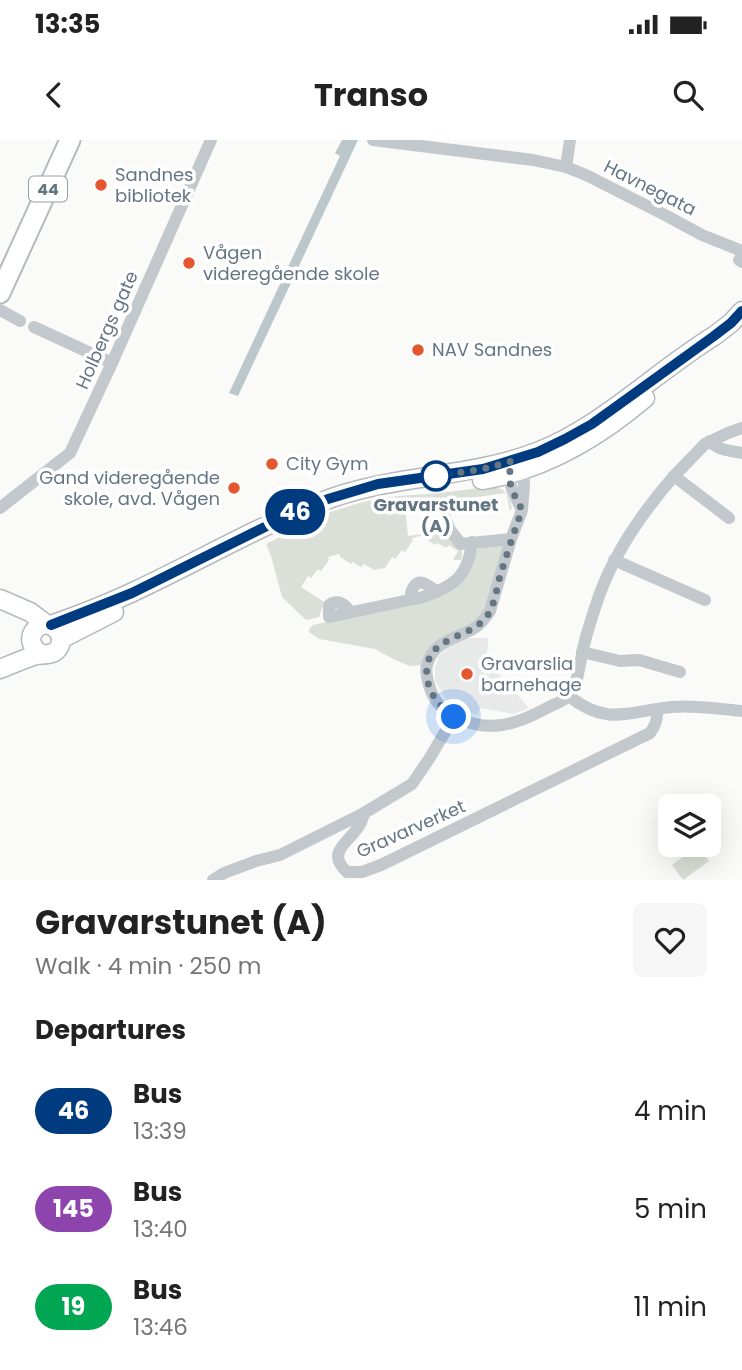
<!DOCTYPE html>
<meta charset="utf-8">
<style>
:root{--surface:#fff;--page:#f6f6f6;--text:#222;--muted:#767676}
body{margin:0;font-family:Poppins,sans-serif;background:var(--page);color:var(--text);height:100vh;display:flex;flex-direction:column;font-size:26px;white-space:nowrap}
*{box-sizing:border-box;margin:0}
p{font-size:23px;color:var(--muted)}
.icon{flex:none;width:38px;height:38px;fill:none;stroke:currentColor;stroke-width:2;stroke-linecap:round;stroke-linejoin:round}
.map{position:relative;height:740px;overflow:hidden}
.drawer{display:flex;flex-direction:column;background:var(--surface);flex:1}
.drawer>*{flex:none}
.badge{padding:0 14px;border-radius:23px;font-size:24px;line-height:46px}
.fabs{position:absolute;left:658px;top:654px;display:grid;gap:14px}
.fabs a{display:grid;place-items:center;width:63px;height:63px;border-radius:10px;background:var(--surface);box-shadow:0 7px 28px #0002;font-size:35px}
.you{position:absolute;width:35px;height:35px;margin:-18px;border:5px solid #fff;border-radius:50%;background:#1a73e8;box-shadow:0 0 0 10px #1a73e833}
.map>.badge{position:absolute;translate:-50% -50%;box-shadow:0 0 0 4px #fff}
h2{padding:0 35px;font-size:26px;line-height:63px}
.round{display:grid;place-items:center;flex:none;width:74px;height:74px;border-radius:10px;background:var(--page)}
.overview{display:flex;align-items:center;justify-content:space-between;height:119px;padding:0 35px}
h1{font-size:33px;font-weight:700;line-height:52px}
ul{padding:0;list-style:none}
li{display:flex;align-items:center;gap:21px;height:98px;padding:0 35px}
li div{flex:1}
li b{display:block;font-size:26px}
li em{font-style:normal}
li .badge{min-width:77px;font-weight:700;text-align:center}
.status{display:flex;justify-content:space-between;align-items:center;height:49px;padding:0 35px;background:var(--surface);direction:ltr}
.status svg{height:19px;fill:currentColor}
header{display:flex;justify-content:space-between;align-items:center;height:91px;padding:0 35px;background:var(--surface);font-size:32px;font-weight:700}
.map>svg:first-child{display:block}
.built{fill:#e8e9e9}
.green{fill:#dadfd7}
.water{fill:#bbc7cb}
.lines{fill:none;stroke-linecap:round;stroke-linejoin:round}
.secondary-casing{stroke:#b3babf;stroke-width:21}
.primary-casing{stroke:#b5babe;stroke-width:23}
.street{stroke:#c3c8cc;stroke-width:12}
.secondary{stroke:#fff;stroke-width:18}
.primary{stroke:#fff;stroke-width:19}
.line-casing{stroke:#fff;stroke-width:16}
.line{stroke:#003b80;stroke-width:10}
.walk{stroke:#657683;stroke-width:7;stroke-dasharray:0 12.6}
.poi-dot{fill:#e4572e;stroke:#fff;stroke-width:2.5}
.stop-dot{fill:#fff;stroke:#003b80;stroke-width:3.5}
.labels{text-anchor:middle;stroke-width:7;stroke-linejoin:round;paint-order:stroke}
.shield{fill:#fff;stroke:#939fa8;stroke-width:2}
.shield-label{font-size:16px;font-weight:bold;fill:#657683}
.poi-label{font-size:18px;fill:#657683;stroke:#fff;text-anchor:start}
.street-label{font-size:18px;fill:#657683;stroke:#fff}
.stop-label{font-size:18px;font-weight:bold;fill:#657683;stroke:#fff}
</style>
<div class="status"><b>13:35</b><svg viewBox="0 0 49 12"><path d="M0 12V9h3v3zM5 12V6h3v6zM10 12V3h3v9zM15 12V0h3v12zM26 1h20v11H26zM47 4h2v5h-2z"/></svg></div>
<header><svg class="icon" aria-label="back" viewBox="0 0 24 24"><path d="M15 5l-7 7 7 7"/></svg>Transo<svg class="icon" aria-label="search" viewBox="0 0 24 24"><circle cx="10" cy="10" r="6"/><path d="M15 15l6 6"/></svg></header>
<div class="map">
<svg width="742" height="740" viewBox="0 0 742 740">
<rect width="100%" height="100%" fill="#fafaf8"/>
<!-- built -->
<path class="built" d="M466 498H489L486 519 529 568 514 574 480 568 477 575 449 564 435 541V528L439 516 450 505Z"/>
<!-- green -->
<g class="green">
<path d="M486 347C505 347 507 351 512 368L510 371 506 353 405 367 408 396 445 391C454 400 466 406 461 420H453L458 411 449 405 446 408 437 403 435 405 424 397V395L412 398 413 400 405 412 402 410 395 419 392 417 385 428 374 430 364 424 361 427 353 422 351 424 340 417 339 414 328 417 329 420 321 431 318 429 311 438 308 436 301 447 324 462 319 477 306 480 282 457 271 416 266 404 327 373 363 362 398 356 441 353Z"/>
<path d="M502 405 504 407 487 464 478 480 423 525 410 526 395 520 375 509 319 499 309 492V489L313 485 436 458 472 425 477 410 481 407Z"/>
<path d="M698 706 709 721 683 740 672 725Z"/>
</g>
<!-- water -->
<path class="water" d="M342 0H358L238 256 229 253 340 16 335 13Z"/>
<g class="lines">
<defs>
<g id="secondary">
<path d="M482 340C543 330 598 298 645 258"/>
<path d="M0 459 30 472 46 484"/>
<path d="M51 485C79 475 108 464 135 451 197 422 257 387 321 362 391 334 466 339 537 312 603 286 654 233 714 196L731 183 742 171"/>
<path d="M61 499 114 472"/>
<path d="M0 529C12 524 24 519 36 515 42 514 47 515 52 513 56 512 59 508 60 505 62 500 61 494 57 490 43 473 17 499 41 514"/>
</g>
<path id="primary" d="M0 153 70 0"/>
</defs>
<!-- secondary casing -->
<use href="#secondary" class="secondary-casing"/>
<!-- primary casing -->
<use href="#primary" class="primary-casing"/>
<!-- street -->
<g class="street">
<path d="M373 0 533 20 566 27 586 35 667 76 702 95 742 111"/>
<path d="M566 27 570 0"/>
<path d="M739 120 742 122"/>
<path d="M0 170 20 181"/>
<path d="M34 187 112 223"/>
<path d="M710 301C717 310 731 311 742 313"/>
<path d="M674 336 705 304 728 293 742 288"/>
<path d="M0 368 70 313 112 223 211 0"/>
<path d="M522 370C512 350 506 343 512 321L523 330 524 345 522 370 511 399 490 471C486 477 482 483 476 487 458 499 434 499 427 525 425 533 428 543 431 551 441 577 475 589 502 585 517 583 534 575 547 568 554 564 565 561 570 555 578 543 579 527 582 514 585 498 590 483 595 468 610 418 640 375 674 336L729 378"/>
<path d="M445 378 450 390 461 404 511 399"/>
<path d="M614 420 705 460"/>
<path d="M415 459 411 453C417 435 427 444 437 452"/>
<path d="M350 472C345 464 338 459 329 465V477L423 457C454 446 468 437 472 402"/>
<path d="M582 512 620 521 639 520 680 532"/>
<path d="M569 556C607 587 629 571 672 567 696 565 718 569 742 571"/>
<path d="M364 673C363 677 362 681 360 684 352 701 324 711 347 732H362L381 725 650 593C656 585 658 579 657 570"/>
<path d="M213 740 224 733 256 721 280 715 364 673 412 644 429 619 454 577"/>
</g>
<!-- secondary -->
<use href="#secondary" class="secondary"/>
<!-- primary -->
<use href="#primary" class="primary"/>
</g>
<g class="lines">
<defs>
<path id="line" d="M51 485 132 453 285 377 328 359 378 344 483 329 538 312 565 299 592 284 714 196 731 183 742 171"/>
</defs>
<!-- line casing -->
<use href="#line" class="line-casing"/>
<!-- line -->
<use href="#line" class="line"/>
<!-- walk -->
<path class="walk" d="M436 336 483 329 512 321C506 343 512 350 522 370 514 392 507 414 500 436 497 448 495 462 489 473 474 501 422 493 427 538 430 556 440 566 454 577"/>
</g>
<!-- markers -->
<g class="poi-dot">
<circle cx="101" cy="45" r="7"/>
<circle cx="189" cy="123" r="7"/>
<circle cx="418" cy="210" r="7"/>
<circle cx="272" cy="324" r="7"/>
<circle cx="234" cy="348" r="7"/>
<circle cx="467" cy="534" r="7"/>
</g>
<circle class="stop-dot" cx="436" cy="336" r="14"/>
<g class="labels">
<!-- shield labels -->
<rect class="shield" x="29" y="36.5" width="38" height="25" rx="5"/>
<g class="shield-label">
<text x="48" y="55">44</text>
</g>
<!-- poi labels -->
<g class="poi-label">
<text x="115" y="41">Sandnes<tspan x="115" dy="21">bibliotek</tspan></text>
<text x="203" y="119">Vågen<tspan x="203" dy="21">videregående skole</tspan></text>
<text x="432" y="216">NAV Sandnes</text>
<text x="286" y="330">City Gym</text>
<text x="220" y="344" text-anchor="end">Gand videregående<tspan x="220" dy="21">skole, avd. Vågen</tspan></text>
<text x="481" y="530">Gravarslia<tspan x="481" dy="21">barnehage</tspan></text>
</g>
<!-- street labels -->
<g class="street-label">
<text transform="translate(650 48) rotate(27)" y="6">Havnegata</text>
<text transform="translate(107 190) rotate(-66)" y="6">Holbergs gate</text>
<text transform="translate(411 689) rotate(-24)" y="6">Gravarverket</text>
</g>
<!-- stop labels -->
<g class="stop-label">
<text x="436" y="371">Gravarstunet<tspan x="436" dy="21">(A)</tspan></text>
</g>
</g>
</svg>
<div class="fabs">
<a><svg class="icon" aria-label="layers" viewBox="0 0 24 24"><path d="M12 4l9 5-9 5-9-5zM3 14l9 5 9-5"/></svg></a>
</div>
<div class="you" style="left:454px;top:577px"></div>
<b class="badge" style="left:295px;top:372px;background:#003b80;color:#fff">46</b>
</div>
<section class="drawer">
<div class="overview"><div><h1>Gravarstunet (A)</h1><p>Walk · 4 min · 250 m</p></div><a class="round"><svg class="icon" aria-label="heart" viewBox="0 0 24 24"><path d="M12 20l-8-8c-3-5 5-10 8-4 3-6 11-1 8 4z"/></svg></a></div>
<h2>Departures</h2>
<ul>
<li><span class="badge" style="background:#003b80;color:#fff">46</span><div><b>Bus</b><p>13:39</p></div><em>4 min</em></li>
<li><span class="badge" style="background:#8e44ad;color:#fff">145</span><div><b>Bus</b><p>13:40</p></div><em>5 min</em></li>
<li><span class="badge" style="background:#00a651;color:#fff">19</span><div><b>Bus</b><p>13:46</p></div><em>11 min</em></li>
</ul>
</section>
